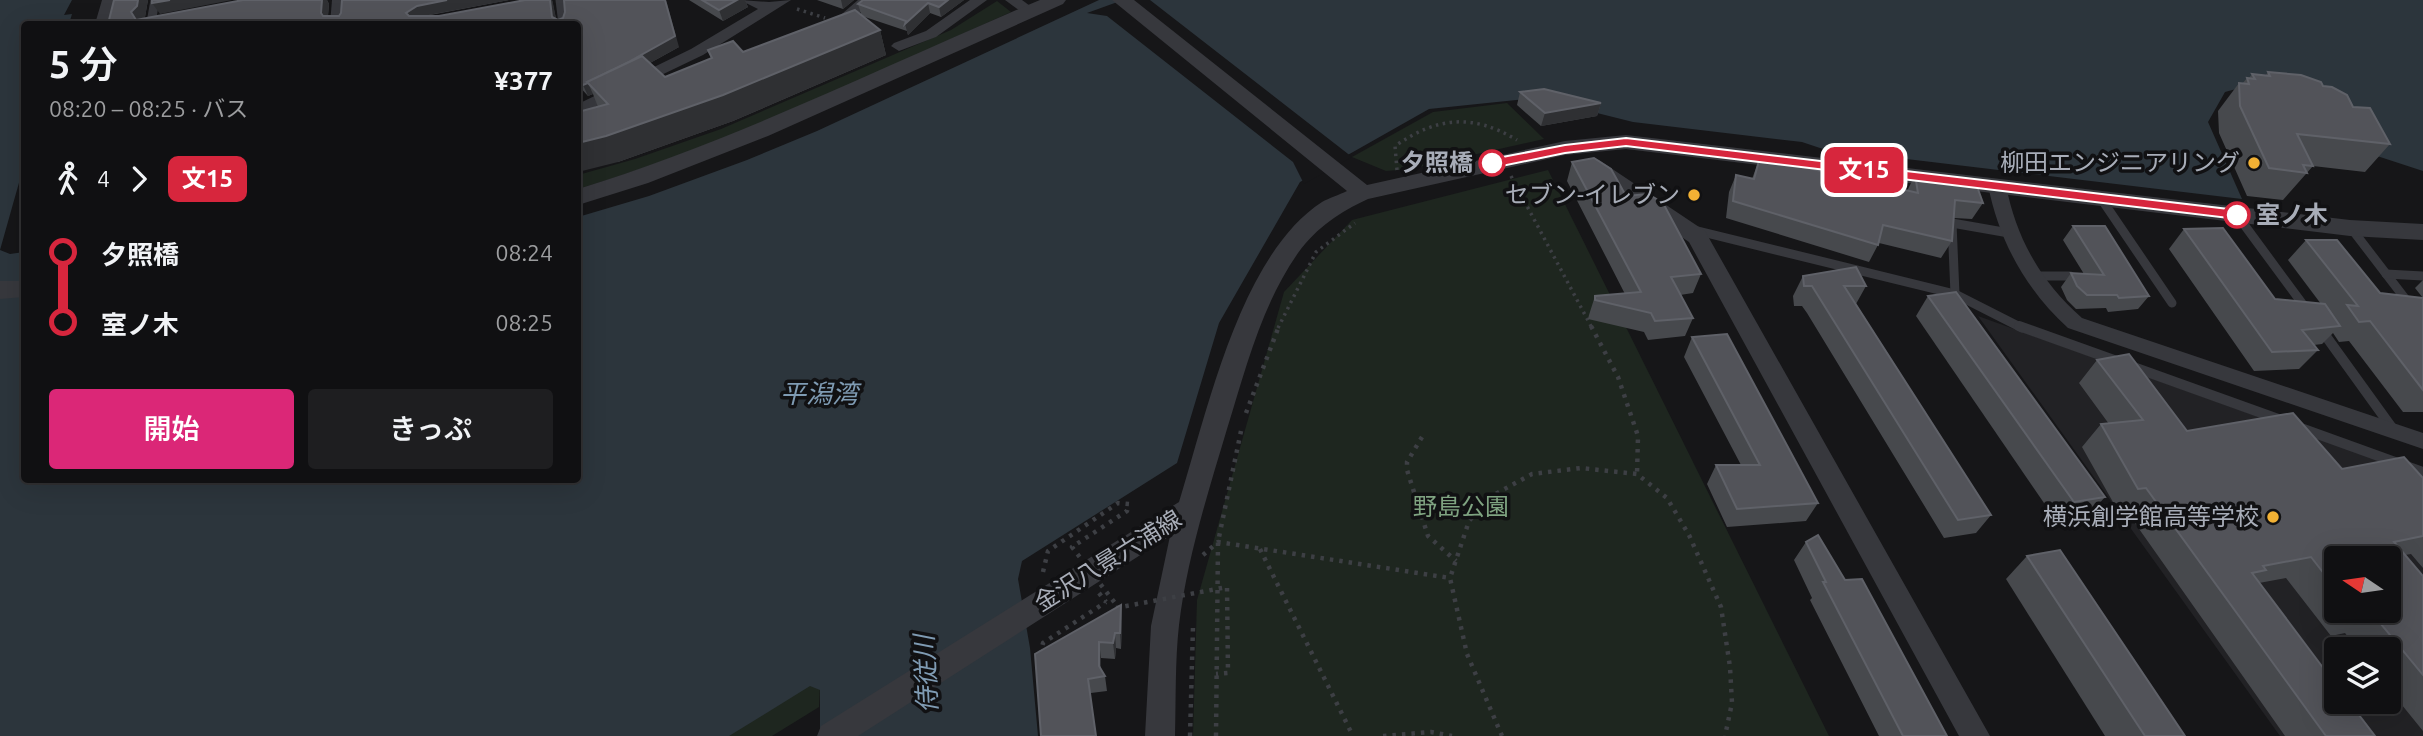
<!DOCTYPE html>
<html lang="ja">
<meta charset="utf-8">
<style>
:root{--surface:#101012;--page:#1e1e20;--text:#f1f3f6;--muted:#9c9d9f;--line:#303032;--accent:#db2777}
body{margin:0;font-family:Ubuntu,"Noto Sans JP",sans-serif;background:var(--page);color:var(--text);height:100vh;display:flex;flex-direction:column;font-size:26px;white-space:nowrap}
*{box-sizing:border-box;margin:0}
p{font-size:23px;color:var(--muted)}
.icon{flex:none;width:38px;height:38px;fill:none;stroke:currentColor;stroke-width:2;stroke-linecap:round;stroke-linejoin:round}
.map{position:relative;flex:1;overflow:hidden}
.side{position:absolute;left:21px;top:21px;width:560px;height:462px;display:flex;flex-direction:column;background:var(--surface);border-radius:7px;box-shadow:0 7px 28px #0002,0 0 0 2px var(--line)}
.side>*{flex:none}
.badge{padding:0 14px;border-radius:10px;font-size:24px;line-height:46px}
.needle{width:46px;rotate:283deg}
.buttons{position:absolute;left:2324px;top:546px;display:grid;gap:14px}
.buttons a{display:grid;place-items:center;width:77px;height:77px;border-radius:7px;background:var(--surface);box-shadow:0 7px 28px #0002,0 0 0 2px var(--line);font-size:35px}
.map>.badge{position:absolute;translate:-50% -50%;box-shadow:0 0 0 4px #fff}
.legs{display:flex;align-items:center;gap:10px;height:77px;padding:0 28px;font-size:23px}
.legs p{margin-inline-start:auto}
.headline{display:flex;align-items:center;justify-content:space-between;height:119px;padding:0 28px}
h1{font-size:38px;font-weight:600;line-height:52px}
.primary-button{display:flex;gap:14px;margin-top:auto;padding:14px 28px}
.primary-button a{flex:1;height:80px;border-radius:7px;background:var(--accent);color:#fff;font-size:28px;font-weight:600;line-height:80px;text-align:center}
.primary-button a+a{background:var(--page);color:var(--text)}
ul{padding:0 28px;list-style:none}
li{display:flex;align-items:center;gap:24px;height:70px;font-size:26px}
li i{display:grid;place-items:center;width:10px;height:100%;margin:0 9px;background:currentColor}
li i::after{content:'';width:18px;height:18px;margin:-9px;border:5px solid;border-radius:50%;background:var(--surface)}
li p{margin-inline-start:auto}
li:first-child i{background:linear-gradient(#0000 50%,currentColor 0)}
li:last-child i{background:linear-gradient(currentColor 50%,#0000 0)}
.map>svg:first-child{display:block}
.built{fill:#222225;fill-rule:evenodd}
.green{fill:#1e261f}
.water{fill:#2c353c}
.pier{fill:#161618}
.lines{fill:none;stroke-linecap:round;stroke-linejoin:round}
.path-far1{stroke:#3d3f44;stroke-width:3.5;stroke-dasharray:2.5 4.5;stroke-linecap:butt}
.path{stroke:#3d3f44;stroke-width:4.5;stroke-dasharray:3.5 6;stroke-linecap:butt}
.service-far1{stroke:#37383d;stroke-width:9}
.service{stroke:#37383d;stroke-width:10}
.minor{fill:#37383d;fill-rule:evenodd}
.tertiary{fill:#37383d;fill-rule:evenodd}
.path-bridge{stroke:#3d3f44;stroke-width:4.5;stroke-dasharray:3.5 6;stroke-linecap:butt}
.wall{fill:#47494d;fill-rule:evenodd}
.shaded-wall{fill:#2f3033}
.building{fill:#525359;stroke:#5f6168;stroke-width:2}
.line-1{fill:#d7263d;stroke:#fff;stroke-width:2}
.stop-1-dot{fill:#fff;stroke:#d7263d;stroke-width:3.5}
.poi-dot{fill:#f2b134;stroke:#111113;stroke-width:2.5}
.labels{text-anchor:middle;stroke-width:7;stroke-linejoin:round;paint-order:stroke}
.stop-label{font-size:24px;font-weight:bold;fill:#a8adb8;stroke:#111113;text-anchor:end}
.poi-label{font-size:24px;fill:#a8adb8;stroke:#111113;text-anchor:end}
.park-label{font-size:24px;fill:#7fa381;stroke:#111113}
.street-label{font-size:24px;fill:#a8adb8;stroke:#111113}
.water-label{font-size:26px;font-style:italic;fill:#7f9bb3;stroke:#111113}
</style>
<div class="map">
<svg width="2423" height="736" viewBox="0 0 2423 736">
<rect width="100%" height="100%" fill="#161618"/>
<!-- built -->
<path class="built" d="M1978 316 2423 476V736H2280ZM2336 558H2389V611H2336ZM2336 649H2389V702H2336Z"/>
<!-- green -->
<g class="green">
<path d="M997 1 1011 12C869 76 728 144 578 189V175L635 159 721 129 951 30Z"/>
<path d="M1507 103 1544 139 1410 169 1386 171 1352 157 1433 112Z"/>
<path d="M1548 170 1829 736H1193L1197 600 1284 292 1352 220Z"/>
<path d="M807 680 820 684 819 707 772 736H715Z"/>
</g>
<!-- water -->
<path class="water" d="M0 0H72L64 15 72 14 69 24H24V165L0 250 10 254 24 252V480H578V217L649 196 747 160 817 131 1099 0H2423V171L2374 155 2236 89 2225 92 2208 122 2242 199 1823 149 1802 142 1633 122 1537 98 1429 109 1300 182 1219 323 1177 463 1022 561 1018 579 1030 648 1038 736H820V690L810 686 729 736H0Z"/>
<!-- pier -->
<path class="pier" d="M1123 0H1150L1352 157 1304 184 1293 162 1107 16 1087 13Z"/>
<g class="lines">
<!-- path-far1 -->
<g class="path-far1">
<path d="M797 9 825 18"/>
<path d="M1397 170 1395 146C1437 117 1472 113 1517 140"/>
<path d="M1511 176 1592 328"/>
<path d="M1278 328 1316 252 1355 223"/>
</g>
<!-- path -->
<g class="path">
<path d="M1591 326 1618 377 1638 436 1637 474"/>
<path d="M1246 413 1279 326"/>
<path d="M1422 437 1407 462V470L1428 536 1456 561"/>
<path d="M1260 549 1353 736"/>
<path d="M1203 555 1218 542 1450 578"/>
<path d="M1099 593 1106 602"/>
<path d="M1190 736 1193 626"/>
<path d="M1216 736 1218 542 1241 431"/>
<path d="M1383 736 1431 732 1452 736"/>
<path d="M1502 736 1467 654 1450 578 1469 521 1490 497 1532 474 1581 468 1637 474 1667 498 1689 535 1721 607 1730 667 1732 703 1725 736"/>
</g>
<!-- service-far1 -->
<g class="service-far1">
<path d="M560 0 563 24"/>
<path d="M151 23 155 0"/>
<path d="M2100 197 2172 303"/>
<path d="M2237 215 2307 310"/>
<path d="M2351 228 2423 322"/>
<path d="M1694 230 1955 294 2022 328"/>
<path d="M2386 274 2423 276"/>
<path d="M2035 276H2070"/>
<path d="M1955 294 1952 223 2009 233"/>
</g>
<!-- service -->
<g class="service">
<path d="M2019 326 2281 420"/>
<path d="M2320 328 2395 432"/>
<path d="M2298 427 2423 472"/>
</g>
<!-- minor -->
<g class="minor">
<path d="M102 0H116L110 24H95Z"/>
<path d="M332 0H346L345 24H330Z"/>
<path d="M740 0 769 2 791 0 703 55 578 115V104L691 49 758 9Z"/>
<path d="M858 0H874L845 26H835L832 23 835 20Z"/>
<path d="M970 0H987L936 37 899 51 891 46 894 43 926 31Z"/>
<path d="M1005 0H1022L1037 11 1034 14H1024Z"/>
<path d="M1997 179 2006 185C2016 238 2041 282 2082 318L2423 433V449L2068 328C2026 290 1999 241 1988 185Z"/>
</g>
<!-- tertiary -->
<g class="tertiary">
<path d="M1040 0H1066L1063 4 768 136 648 183 578 205V189C737 140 886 65 1040 0Z"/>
<path d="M1112 0H1134L1367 185 1565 141 1626 135 2350 220 2423 224V240L2350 236 1626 149 1565 155 1368 199C1340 212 1317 227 1298 253 1261 306 1246 368 1227 429 1208 493 1187 558 1179 625 1175 661 1176 699 1175 736H1145L1151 626 1170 536 858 736H817L821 726 1179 502C1207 413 1240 255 1322 202 1329 198 1339 195 1347 191Z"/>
<path d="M1591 158 1599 160 1705 231 1990 736H1959L1689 242 1583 170 1580 165 1583 160Z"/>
<path d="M0 281H24V297L0 299Z"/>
</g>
<!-- path-bridge -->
<g class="path-bridge">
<path d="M1043 572 1048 551 1118 503 1129 504 1127 511 1072 547 1118 607"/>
<path d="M1116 608 1227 587 1228 673 1216 674"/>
<path d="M1044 652 1041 651 1043 643 1106 602"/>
</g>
</g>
<!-- wall -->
<g class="wall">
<path d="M114 0H148L145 17 143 19 243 0H327L329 4 328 16H339L341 13 342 0H509L425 16H439L525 0H552L556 19 558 20 679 47 650 63 665 77 711 58 708 50 743 52 861 14 858 4 863 0H964L941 17 930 13 908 35 907 31 862 16 880 30 886 55 733 121 618 162 598 107 593 94 588 96 578 85V24H108Z"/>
<path d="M689 0H745L748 7 723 21Z"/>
<path d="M817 0H854L843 9Z"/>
<path d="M2268 72 2323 86 2353 107 2390 144 2365 172 2313 166 2283 200 2247 196 2219 133 2218 111 2239 83 2242 84 2247 78H2249L2252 74 2266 75Z"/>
<path d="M1520 92 1601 103 1597 116 1541 126 1517 105Z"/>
<path d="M1760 157 1907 191 1915 175 1983 203 1972 219 1954 218 1952 241 1941 258 1879 243 1869 262 1726 218 1729 192 1736 175 1752 179Z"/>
<path d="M1572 162 1626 196 1701 274 1693 293 1680 295 1693 318 1685 336 1648 340 1644 332 1588 319 1589 315 1595 296 1625 294 1567 181Z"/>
<path d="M2073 226 2149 296 2138 309 2108 312 2106 308 2076 309 2067 300 2061 287 2071 273 2084 274 2063 240Z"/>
<path d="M2184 229 2275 299 2321 304 2288 260 2306 240 2380 293 2423 298 2415 288 2423 280V412H2403L2349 341 2339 342 2333 333 2322 344 2314 345 2318 350 2299 369 2254 371 2169 249Z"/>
<path d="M1803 276 1866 286 1856 304 1991 515 1976 533 1944 538 1807 313 1802 306H1794L1793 296Z"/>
<path d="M1928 296 2105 497 2088 516 2057 522 1916 316Z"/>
<path d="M1692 337 1818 503 1806 521 1727 527 1707 484 1716 465H1741L1684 357Z"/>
<path d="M2097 360 2187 431 2342 469 2423 478V568L2411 554 2405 555 2423 576V731L2389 689V649H2357L2345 633 2331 636 2286 578 2259 583 2375 736H2285L2125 509 2118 511 2082 447 2101 424H2109L2079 383ZM2336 558 2389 611H2336Z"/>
<path d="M1806 542 1845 580 1947 736H1879L1810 600 1812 598 1794 560Z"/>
<path d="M2027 556 2185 736H2105L2006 579Z"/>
<path d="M1121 605 1122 621 1121 649 1116 648 1115 659 1101 658V670L1105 676 1107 691 1091 693 1041 736Z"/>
</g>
<!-- shaded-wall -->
<g class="shaded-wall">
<path d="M138 0H148L145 17 139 22 140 24 131 12Z"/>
<path d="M170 0H232L160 14 152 3Z"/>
<path d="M322 0H327L329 4 327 24 321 13Z"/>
<path d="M447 0H509L423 16 412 24 406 13 417 6Z"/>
<path d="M550 0H552L553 3 557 24 552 17Z"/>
<path d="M665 0H666L679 47 639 69 634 59Z"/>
<path d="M737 0H745L748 7 723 21 719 10Z"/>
<path d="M841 0H854L843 9Z"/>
<path d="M948 0H964L941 17 939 7Z"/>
<path d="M928 3 930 13 908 35 905 24Z"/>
<path d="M880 30 886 55 733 121 618 162 578 172V143Z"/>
<path d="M588 83 593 94 588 96 583 85Z"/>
<path d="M1601 103 1597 116 1541 126 1545 113Z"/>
<path d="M1121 605 1122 621 1121 649 1120 633Z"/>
<path d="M1115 633 1116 648 1115 659 1113 643Z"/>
<path d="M1099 642 1101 658V677L1099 666Z"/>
</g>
<!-- building -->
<g class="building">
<path d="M114 0H138L137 6 131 12 136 20 243 0H322L321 13 323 16H339L341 13 342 0H447L417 6 406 13 409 16H439L525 0H550L552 17 558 20 563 18 565 12 564 0H665L675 36 634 59H635L587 82 588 83 583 85 578 79V24H108Z"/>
<path d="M152 0H170L152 3Z"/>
<path d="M702 0H737L719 10Z"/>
<path d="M863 0H948L939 7 928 3 905 24 906 21 858 4Z"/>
<path d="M855 10 880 30 723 95 606 136 578 143V112L608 104 587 82 642 56 665 77 712 58 708 50 733 41 743 52Z"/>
<path d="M2268 72 2301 75 2321 82 2323 86 2332 87 2347 95 2353 107 2370 108 2390 144 2297 134 2313 166 2303 165 2307 173 2269 168 2240 106 2239 83 2249 84 2247 78 2255 79 2252 74 2270 76Z"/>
<path d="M1544 89 1601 103 1545 113 1520 92Z"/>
<path d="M1760 157 1918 193 1915 175 1975 181 1983 203 1955 200 1952 241 1883 225 1878 245 1733 201 1736 175 1754 179Z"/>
<path d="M1594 158 1611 169 1626 196 1648 194 1663 203 1701 274 1671 277 1693 318 1655 321 1651 313 1595 300V296L1641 292 1572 162Z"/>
<path d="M2073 226H2105L2149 296 2119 298 2117 295H2087L2077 286 2071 273 2104 275Z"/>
<path d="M2223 228 2275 299 2325 304 2340 326 2302 330 2318 350 2272 352 2184 229Z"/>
<path d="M2306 240H2337L2380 293 2423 298V390L2370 321 2359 322 2347 305 2358 306Z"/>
<path d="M1856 267 1866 286H1844L1991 515 1958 520 1817 294 1812 286H1804L1803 276Z"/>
<path d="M1956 292 2105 497 2074 502 1928 296Z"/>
<path d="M1727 334 1818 503 1737 509 1716 465H1760L1692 337Z"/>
<path d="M2129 354 2187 431 2293 413 2342 469 2404 457 2423 478V536L2394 542 2423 576V675L2372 613 2359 616 2354 611H2389V558H2336V589L2311 557 2263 566 2266 570 2252 573 2336 685V702H2349L2375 736H2326L2146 488 2138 489 2101 424 2143 420 2097 360Z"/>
<path d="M1818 535 1845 580 1862 579 1947 736H1903L1823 582H1826L1806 542Z"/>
<path d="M2060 550 2185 736H2145L2027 556Z"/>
<path d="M1121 605 1120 633H1115L1113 643 1099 642V666L1105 676 1088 679 1096 736H1041L1035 654Z"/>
</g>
<!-- line-1 -->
<path class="line-1" d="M1626 138 2237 210 2243 215 2237 219 1626 146 1565 153 1492 168 1486 163 1492 159 1565 145Z"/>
<!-- markers -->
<g class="stop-1-dot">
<circle cx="1492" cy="163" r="12"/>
<circle cx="2237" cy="215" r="12"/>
</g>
<g class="poi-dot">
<circle cx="2254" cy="163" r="7"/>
<circle cx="1694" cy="195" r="7"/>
<circle cx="2273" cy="517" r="7"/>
</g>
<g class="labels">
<!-- stop labels -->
<g class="stop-label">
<text x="1473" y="171">夕照橋</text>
<text x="2256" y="223" text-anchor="start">室ノ木</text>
</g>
<!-- poi labels -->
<g class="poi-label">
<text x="2240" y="171">柳田エンジニアリング</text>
<text x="1680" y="203">セブン-イレブン</text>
<text x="2259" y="525">横浜創学館高等学校</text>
</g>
<!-- park labels -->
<g class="park-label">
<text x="1461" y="515">野島公園</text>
</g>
<!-- street labels -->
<g class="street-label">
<text transform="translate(1108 561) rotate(-32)" y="8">金沢八景六浦線</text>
</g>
<!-- water labels -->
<g class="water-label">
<text x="819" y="403">平潟湾</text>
<text transform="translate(926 674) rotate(-93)" y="9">侍従川</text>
</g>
</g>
</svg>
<div class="buttons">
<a><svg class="needle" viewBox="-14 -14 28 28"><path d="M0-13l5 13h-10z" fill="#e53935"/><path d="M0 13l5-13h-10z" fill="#9c9d9f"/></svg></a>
<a><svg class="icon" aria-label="layers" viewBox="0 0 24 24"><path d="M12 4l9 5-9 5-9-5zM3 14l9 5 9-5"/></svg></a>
</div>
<b class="badge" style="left:1864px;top:170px;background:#d7263d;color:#fff">文15</b>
<section class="side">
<div class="headline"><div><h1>5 分</h1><p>08:20 – 08:25 · バス</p></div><b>¥377</b></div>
<div class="legs"><svg class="icon" aria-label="walk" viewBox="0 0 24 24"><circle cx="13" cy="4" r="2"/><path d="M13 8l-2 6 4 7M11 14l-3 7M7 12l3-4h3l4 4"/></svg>4<svg class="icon" aria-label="forward" viewBox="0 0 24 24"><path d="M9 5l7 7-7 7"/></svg><b class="badge" style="background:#d7263d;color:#fff">文15</b></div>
<ul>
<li><i style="color:#d7263d"></i><b>夕照橋</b><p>08:24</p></li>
<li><i style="color:#d7263d"></i><b>室ノ木</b><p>08:25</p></li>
</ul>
<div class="primary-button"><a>開始</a><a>きっぷ</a></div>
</section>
</div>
